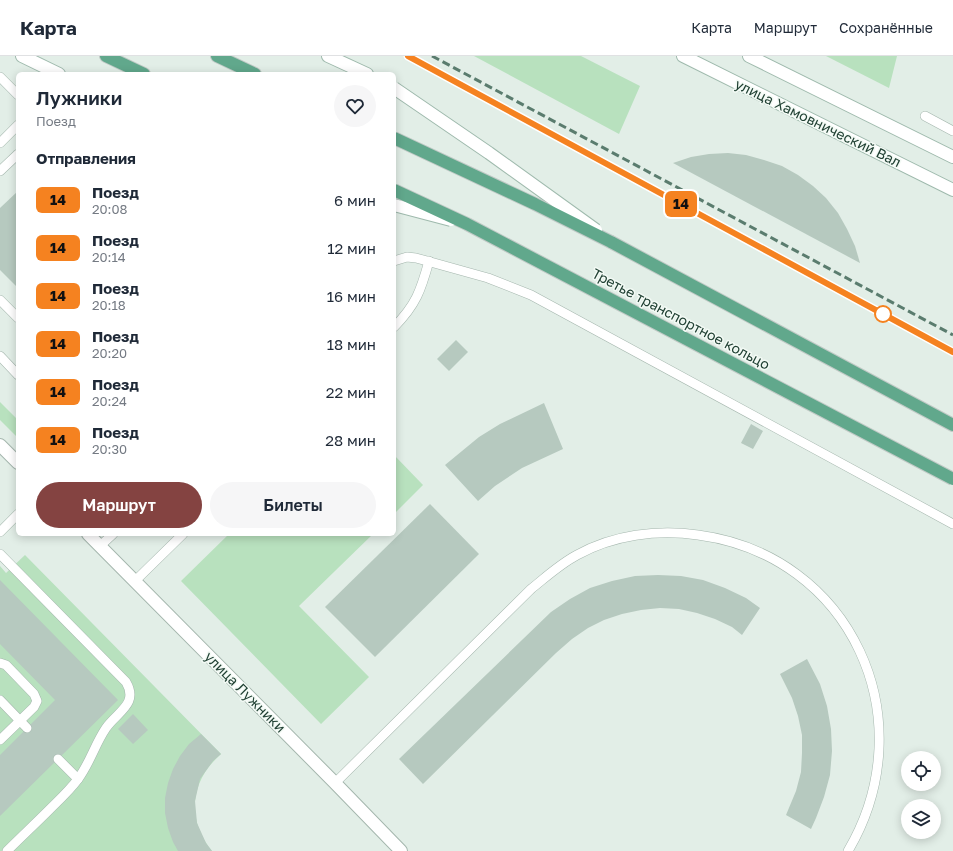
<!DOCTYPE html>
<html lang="ru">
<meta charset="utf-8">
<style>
:root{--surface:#fff;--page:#f6f6f7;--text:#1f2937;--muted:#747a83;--line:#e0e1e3;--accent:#844341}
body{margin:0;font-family:"Golos Text",sans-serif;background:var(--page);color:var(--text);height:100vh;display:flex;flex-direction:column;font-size:15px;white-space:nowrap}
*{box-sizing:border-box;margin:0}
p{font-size:13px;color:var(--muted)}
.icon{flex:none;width:22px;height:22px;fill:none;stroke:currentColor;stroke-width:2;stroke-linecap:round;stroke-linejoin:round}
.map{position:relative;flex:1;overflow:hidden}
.side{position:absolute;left:16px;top:16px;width:380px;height:464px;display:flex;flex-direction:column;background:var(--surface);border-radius:6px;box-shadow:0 2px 10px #0003}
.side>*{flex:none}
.badge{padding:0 8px;border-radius:6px;font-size:14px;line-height:26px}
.tools{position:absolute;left:901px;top:695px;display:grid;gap:8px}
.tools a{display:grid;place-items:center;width:40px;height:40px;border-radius:50%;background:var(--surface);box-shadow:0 2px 10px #0003;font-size:20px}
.map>.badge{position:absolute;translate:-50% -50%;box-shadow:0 0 0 2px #fff}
h2{padding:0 20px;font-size:15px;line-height:36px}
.round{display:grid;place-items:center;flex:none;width:42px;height:42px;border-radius:21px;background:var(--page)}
.overview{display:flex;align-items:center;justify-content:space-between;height:68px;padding:0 20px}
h1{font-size:19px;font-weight:600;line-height:30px}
.button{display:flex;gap:8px;margin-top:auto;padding:8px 20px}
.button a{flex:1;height:46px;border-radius:24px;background:var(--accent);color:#fff;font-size:16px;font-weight:600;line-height:46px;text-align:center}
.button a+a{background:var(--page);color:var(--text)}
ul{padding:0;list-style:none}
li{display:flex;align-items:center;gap:12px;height:48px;padding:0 20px}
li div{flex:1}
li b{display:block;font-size:15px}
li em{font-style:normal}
li .badge{min-width:44px;font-weight:700;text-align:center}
header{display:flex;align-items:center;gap:24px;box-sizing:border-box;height:56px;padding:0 20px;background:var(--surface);border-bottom:1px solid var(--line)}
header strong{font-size:19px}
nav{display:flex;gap:22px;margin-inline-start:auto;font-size:14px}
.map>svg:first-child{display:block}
.green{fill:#b8e1be}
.building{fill:#b6c9bf}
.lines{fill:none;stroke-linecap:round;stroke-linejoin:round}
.service-casing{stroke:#a4b6ad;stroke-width:10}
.minor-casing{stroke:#a4b6ad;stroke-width:14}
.secondary-casing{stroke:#9fbaad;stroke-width:14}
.primary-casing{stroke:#c1cac6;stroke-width:14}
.service{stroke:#fff;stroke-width:9}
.minor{stroke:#fff;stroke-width:12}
.secondary{stroke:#fff;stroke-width:12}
.primary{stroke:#61a88c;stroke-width:12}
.rail{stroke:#5a7c6e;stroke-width:3;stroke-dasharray:8 4;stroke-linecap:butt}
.secondary-bridge-casing{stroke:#9fbaad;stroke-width:14;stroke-linecap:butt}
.primary-bridge-casing{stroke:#c1cac6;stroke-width:14;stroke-linecap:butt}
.secondary-bridge{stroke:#fff;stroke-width:12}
.primary-bridge{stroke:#61a88c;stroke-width:12}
.line-casing{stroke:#fff;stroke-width:9}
.line{stroke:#f58220;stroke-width:6}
.stop-dot{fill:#fff;stroke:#f58220;stroke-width:2}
.labels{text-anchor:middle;stroke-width:3;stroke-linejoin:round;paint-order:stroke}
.street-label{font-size:14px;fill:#204033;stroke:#f3faf5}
</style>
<header>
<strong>Карта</strong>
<nav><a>Карта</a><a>Маршрут</a><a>Сохранённые</a></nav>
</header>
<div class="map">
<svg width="953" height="795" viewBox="0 0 953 795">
<rect width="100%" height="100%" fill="#e2eee7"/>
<!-- green -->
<g class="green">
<path d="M474 0H581L640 30 619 78Z"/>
<path d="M826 0H897L889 32Z"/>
<path d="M0 346 18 364V382L0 364Z"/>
<path d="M394 399 423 429 394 458Z"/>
<path d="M229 478H373L299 550 369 621 321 668 181 525Z"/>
<path d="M25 499 221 698C190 725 186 763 212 795H0V510L6 517Z"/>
</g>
<!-- building -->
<g class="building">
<path d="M728 97 746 99 764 104 782 110 798 119 813 130 826 142 838 157 847 173 855 190 860 207 673 107 691 101 709 98Z"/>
<path d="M18 135V232L0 214V152Z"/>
<path d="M456 284 468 296 449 315 437 303Z"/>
<path d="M544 347 563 393 522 412 495 430 478 445 445 409 479 381 500 368Z"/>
<path d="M751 368 763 375 753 393 741 387Z"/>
<path d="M430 448 479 498 375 601 325 551Z"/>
<path d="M658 519 681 520 703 524 725 532 746 542 760 552 742 579 732 571 715 563 697 557 679 553 660 552 641 554 622 558 604 564 588 572 572 583 556 597 423 728 399 703 551 556 570 543 590 532 612 525 635 520Z"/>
<path d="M0 524 118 644 0 760V699L55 644 0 588Z"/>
<path d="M807 603 820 628 827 650 831 673 832 695 830 719 824 741 816 762 811 773 786 759 796 735 801 716 802 697V679L798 660 792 642 780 618Z"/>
<path d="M133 658 148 674 133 688 118 673Z"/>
<path d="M201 678 221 698 213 705 200 723 195 745 197 767 206 787 212 795H178L173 786 168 772 165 757V742L168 727 173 713 180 700 189 688Z"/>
</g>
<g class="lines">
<defs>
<g id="service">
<path d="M0 21 18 39"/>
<path d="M925 60 953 75"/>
<path d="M0 87 18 69"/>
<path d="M0 115 18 98"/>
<path d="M394 205 407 201 416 202 488 222 531 239 953 468"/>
<path d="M0 244 18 262"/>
<path d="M394 271C416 249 421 234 429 205"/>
<path d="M0 300 18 319"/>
<path d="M0 476 18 458"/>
<path d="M100 490 113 478"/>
<path d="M0 498 126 626C139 648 117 656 106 672 95 688 90 707 78 723 70 734 59 744 49 754 35 768 21 781 7 795"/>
<path d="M135 525 183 478"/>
<path d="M0 607 6 609 34 638 37 645 34 651 0 684"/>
<path d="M0 644 27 672"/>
<path d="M58 703 78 723"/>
<path d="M335 727 531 533C546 521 560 508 577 499 613 479 657 473 698 479 851 499 926 663 848 795"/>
</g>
<g id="minor">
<path d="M0 389 18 407"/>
<path d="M88 478 335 727 401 795"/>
</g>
<g id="secondary">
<path d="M22 0 59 18"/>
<path d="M328 0 367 18"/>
<path d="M683 0 953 134"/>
<path d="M749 0 953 101"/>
</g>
<g id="primary">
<path d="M106 0 144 18"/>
<path d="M217 0 255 18"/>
<path d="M611 186 953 369"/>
</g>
</defs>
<!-- service casing -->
<use href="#service" class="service-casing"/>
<!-- minor casing -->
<use href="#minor" class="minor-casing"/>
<!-- secondary casing -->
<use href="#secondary" class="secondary-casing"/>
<!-- primary casing -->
<use href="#primary" class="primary-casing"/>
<!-- service -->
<use href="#service" class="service"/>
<!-- minor -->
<use href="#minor" class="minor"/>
<!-- secondary -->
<use href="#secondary" class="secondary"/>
<!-- primary -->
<use href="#primary" class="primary"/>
<!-- rail -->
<g class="rail">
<path d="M408 0 953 296"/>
<path d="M432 0 953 279"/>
</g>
<defs>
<g id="secondary-bridge">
<path d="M394 32 489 97 596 174"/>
<path d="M394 149 451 164"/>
</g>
<g id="primary-bridge">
<path d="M394 82 535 148 611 186"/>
<path d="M394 134 467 168 953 423"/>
</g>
</defs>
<!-- secondary-bridge casing -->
<use href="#secondary-bridge" class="secondary-bridge-casing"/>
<!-- primary-bridge casing -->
<use href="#primary-bridge" class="primary-bridge-casing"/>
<!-- secondary-bridge -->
<use href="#secondary-bridge" class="secondary-bridge"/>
<!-- primary-bridge -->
<use href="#primary-bridge" class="primary-bridge"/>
</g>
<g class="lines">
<defs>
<path id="line" d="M408 0 953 296"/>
</defs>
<!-- line casing -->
<use href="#line" class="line-casing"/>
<!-- line -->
<use href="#line" class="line"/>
</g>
<!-- markers -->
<circle class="stop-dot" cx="883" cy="258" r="8"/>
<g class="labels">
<!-- street labels -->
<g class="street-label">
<text transform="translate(818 67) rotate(26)" y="5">улица Хамовнический Вал</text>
<text transform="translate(681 263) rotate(28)" y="5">Третье транспортное кольцо</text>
<text transform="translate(245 636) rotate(45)" y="5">улица Лужники</text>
</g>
</g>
</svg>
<div class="tools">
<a><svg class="icon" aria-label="locate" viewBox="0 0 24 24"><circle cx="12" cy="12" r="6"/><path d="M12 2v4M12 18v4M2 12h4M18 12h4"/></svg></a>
<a><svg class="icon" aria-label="layers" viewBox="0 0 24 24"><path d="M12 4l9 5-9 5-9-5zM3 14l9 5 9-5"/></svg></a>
</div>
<b class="badge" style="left:681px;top:148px;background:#f58220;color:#111">14</b>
<section class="side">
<div class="overview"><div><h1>Лужники</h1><p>Поезд</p></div><a class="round"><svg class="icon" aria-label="heart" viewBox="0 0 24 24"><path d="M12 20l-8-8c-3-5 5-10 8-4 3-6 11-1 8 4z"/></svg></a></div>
<h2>Отправления</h2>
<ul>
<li><span class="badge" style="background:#f58220;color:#111">14</span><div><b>Поезд</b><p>20:08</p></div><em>6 мин</em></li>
<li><span class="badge" style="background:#f58220;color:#111">14</span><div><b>Поезд</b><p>20:14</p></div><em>12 мин</em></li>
<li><span class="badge" style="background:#f58220;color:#111">14</span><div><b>Поезд</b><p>20:18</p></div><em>16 мин</em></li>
<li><span class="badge" style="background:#f58220;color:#111">14</span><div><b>Поезд</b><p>20:20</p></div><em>18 мин</em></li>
<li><span class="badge" style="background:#f58220;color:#111">14</span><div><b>Поезд</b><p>20:24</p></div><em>22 мин</em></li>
<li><span class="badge" style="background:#f58220;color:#111">14</span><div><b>Поезд</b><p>20:30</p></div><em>28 мин</em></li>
</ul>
<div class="button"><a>Маршрут</a><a>Билеты</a></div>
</section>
</div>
